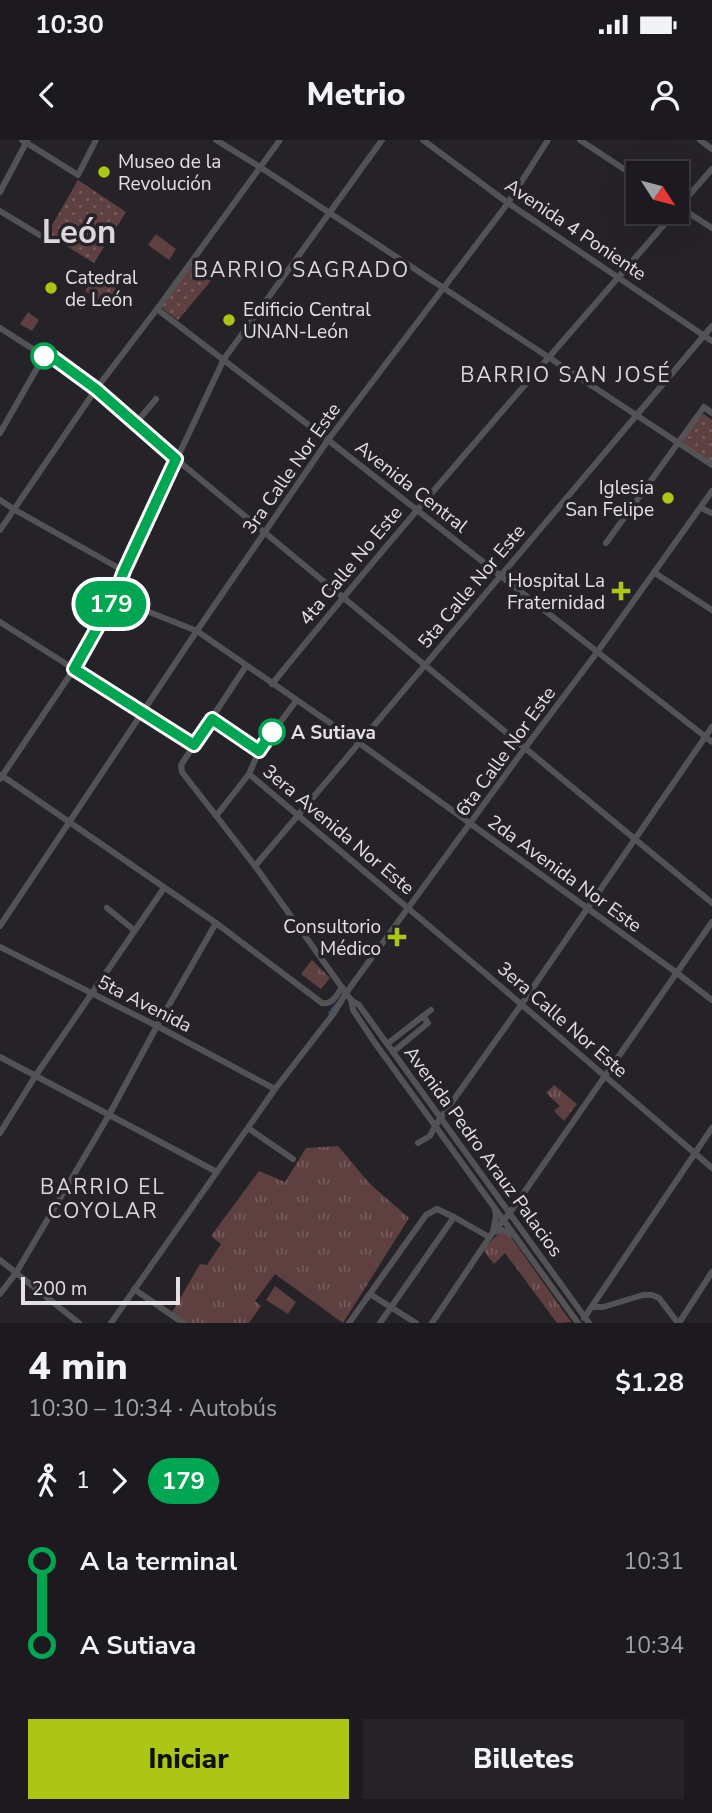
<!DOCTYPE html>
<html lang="es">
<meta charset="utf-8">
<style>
:root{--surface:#1c1a1e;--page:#252327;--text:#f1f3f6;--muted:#a0a1a4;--line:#3a383c;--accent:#abc614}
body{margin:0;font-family:"Nunito Sans",sans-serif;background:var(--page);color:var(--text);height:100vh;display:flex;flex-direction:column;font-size:26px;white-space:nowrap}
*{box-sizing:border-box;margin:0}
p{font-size:23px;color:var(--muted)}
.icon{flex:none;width:38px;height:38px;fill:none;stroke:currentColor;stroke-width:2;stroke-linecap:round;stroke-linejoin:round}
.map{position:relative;height:1183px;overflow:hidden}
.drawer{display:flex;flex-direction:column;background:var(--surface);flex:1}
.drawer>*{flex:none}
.badge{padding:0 14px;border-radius:23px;font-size:24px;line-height:46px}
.needle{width:46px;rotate:126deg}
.controls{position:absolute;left:626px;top:21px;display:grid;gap:14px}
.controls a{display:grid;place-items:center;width:63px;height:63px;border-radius:0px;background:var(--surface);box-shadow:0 7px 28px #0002,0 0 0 2px var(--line);font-size:35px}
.scale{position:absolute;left:21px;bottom:18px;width:159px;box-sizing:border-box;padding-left:7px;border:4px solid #e4e1e5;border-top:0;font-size:19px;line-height:24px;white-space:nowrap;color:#e4e1e5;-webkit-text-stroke:5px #262328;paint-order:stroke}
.map>.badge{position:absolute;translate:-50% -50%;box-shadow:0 0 0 4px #fff}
.legs{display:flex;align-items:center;gap:10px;height:77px;padding:0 28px;font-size:23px}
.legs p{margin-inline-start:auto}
.headline{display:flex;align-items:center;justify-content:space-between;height:119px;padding:0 28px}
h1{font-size:38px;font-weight:800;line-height:52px}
.cta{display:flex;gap:14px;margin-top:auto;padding:14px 28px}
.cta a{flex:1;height:80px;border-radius:0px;background:var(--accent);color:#111;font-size:28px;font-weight:800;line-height:80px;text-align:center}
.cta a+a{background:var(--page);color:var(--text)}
ul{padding:0 28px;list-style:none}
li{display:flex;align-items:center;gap:24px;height:84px;font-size:26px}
li i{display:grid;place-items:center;width:10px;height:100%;margin:0 9px;background:currentColor}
li i::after{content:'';width:18px;height:18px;margin:-9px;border:5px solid;border-radius:50%;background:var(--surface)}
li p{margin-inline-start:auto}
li:first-child i{background:linear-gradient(#0000 50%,currentColor 0)}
li:last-child i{background:linear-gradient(currentColor 50%,#0000 0)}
.status{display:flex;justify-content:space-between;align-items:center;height:49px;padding:0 35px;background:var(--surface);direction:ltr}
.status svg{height:19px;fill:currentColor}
header{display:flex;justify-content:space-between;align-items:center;height:91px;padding:0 28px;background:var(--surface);font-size:32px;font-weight:800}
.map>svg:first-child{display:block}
.grass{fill:url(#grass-tufts)}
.park{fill:url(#park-dots)}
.garden{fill:#5f4040}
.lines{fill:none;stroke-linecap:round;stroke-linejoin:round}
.stream{stroke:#305376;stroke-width:2}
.minor{stroke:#535356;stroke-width:6}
.line-1-casing{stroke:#fff;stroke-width:16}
.line-1{stroke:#00a651;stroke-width:10}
.poi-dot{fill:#abc614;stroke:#262328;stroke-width:2.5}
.stop-1-dot{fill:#fff;stroke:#00a651;stroke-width:3.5}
.labels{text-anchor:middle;stroke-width:7;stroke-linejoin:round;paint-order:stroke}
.poi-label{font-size:19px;fill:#e4e1e5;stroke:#262328;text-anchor:start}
.street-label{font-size:19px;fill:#e4e1e5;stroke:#262328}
.stop-label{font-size:19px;font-weight:bold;fill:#e4e1e5;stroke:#262328;text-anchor:start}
.neighbourhood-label{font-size:21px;letter-spacing:2px;fill:#dcd7de;stroke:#262328}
.town-label{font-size:33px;font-weight:bold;fill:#dcd7de;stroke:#262328}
</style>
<div class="status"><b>10:30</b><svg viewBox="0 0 49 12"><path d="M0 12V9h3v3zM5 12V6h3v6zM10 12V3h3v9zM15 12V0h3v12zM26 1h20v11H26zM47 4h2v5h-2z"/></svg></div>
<header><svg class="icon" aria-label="back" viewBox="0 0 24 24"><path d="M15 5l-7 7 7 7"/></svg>Metrio<svg class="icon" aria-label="person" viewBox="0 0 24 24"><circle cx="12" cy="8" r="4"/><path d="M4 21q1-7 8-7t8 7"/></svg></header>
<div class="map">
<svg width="712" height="1183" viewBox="0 0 712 1183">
<defs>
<pattern id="grass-tufts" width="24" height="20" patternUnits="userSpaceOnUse" patternTransform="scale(1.75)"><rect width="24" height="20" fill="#5f4040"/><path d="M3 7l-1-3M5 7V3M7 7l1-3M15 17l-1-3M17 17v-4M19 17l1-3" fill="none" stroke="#765b5b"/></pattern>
<pattern id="park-dots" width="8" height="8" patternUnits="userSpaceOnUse" patternTransform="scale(1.75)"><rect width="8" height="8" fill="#5f4040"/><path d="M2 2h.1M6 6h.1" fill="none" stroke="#765b5b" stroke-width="1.8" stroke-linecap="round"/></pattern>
</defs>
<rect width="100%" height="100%" fill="#262328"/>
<!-- grass -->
<g class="grass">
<path d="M312 820 330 838 321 849 301 834Z"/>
<path d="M554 945 577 964 564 981 554 971 560 966 546 953Z"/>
<path d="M338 1006 370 1044 409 1078 343 1183 275 1134 255 1161 261 1166 249 1183H183L171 1174 200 1124 207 1125 221 1104 211 1096 259 1031 285 1042 306 1008Z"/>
<path d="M501 1092 511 1097 571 1182 557 1183 505 1113 494 1124 483 1110 497 1095Z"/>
</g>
<!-- park -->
<g class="park">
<path d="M78 40 126 72 94 123 47 94Z"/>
<path d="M194 122H197L215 136 178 180 163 169 162 166Z"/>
<path d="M96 134 124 152 113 169 85 151Z"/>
<path d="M704 274 712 280V322L684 304 683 300 700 276Z"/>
</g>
<!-- garden -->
<g class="garden">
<path d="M156 94 176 109 169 120 148 105Z"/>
<path d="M28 172 39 180 32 191 20 184Z"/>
<path d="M275 1146 296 1162 288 1174 266 1160Z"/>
</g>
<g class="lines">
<!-- stream -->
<path class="stream" d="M329 873 337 863"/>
<!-- minor -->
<g class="minor">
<path d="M22 0 78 35 96 0"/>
<path d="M216 0 260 27 712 325"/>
<path d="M423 0 508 63 712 201"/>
<path d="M580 0 639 39"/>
<path d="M700 0 712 9"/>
<path d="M0 52 27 1"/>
<path d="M678 66 712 88"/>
<path d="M677 69 712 29"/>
<path d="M0 71 43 97"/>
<path d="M157 169 328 300 712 602"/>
<path d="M0 188 44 216H51L96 249 176 319 712 763"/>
<path d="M136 283 156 259"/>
<path d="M0 293 44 216"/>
<path d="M0 360 15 370 124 431"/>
<path d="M701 368 712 373"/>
<path d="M0 390 96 249 157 169 280 0"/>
<path d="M606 403 704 267 712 273"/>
<path d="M655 433 712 470"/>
<path d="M114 458 197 491 359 603 677 833 712 860"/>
<path d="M0 482 194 605"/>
<path d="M246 526 181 625 182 632 255 726 351 860 353 870 375 903 578 1183"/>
<path d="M272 544C403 383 540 228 675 72"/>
<path d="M212 579 259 611"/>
<path d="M249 634 486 834 712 1028"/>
<path d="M1 635 216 783 322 863C332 865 337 855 342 847"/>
<path d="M0 639 74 529 114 458 124 431 224 219 382 0"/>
<path d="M216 676 249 634 259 611 296 561"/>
<path d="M255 726 712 186"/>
<path d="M107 768 134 790"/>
<path d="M0 786 194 495 328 300 508 63 548 0"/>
<path d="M0 807 157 886 275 949"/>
<path d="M351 860 359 865 589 1183"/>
<path d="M387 904 431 870"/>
<path d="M393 912 428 883 423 876"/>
<path d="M0 917 217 1032"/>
<path d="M248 988 293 1019"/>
<path d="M0 993 36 935 164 748"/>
<path d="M418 1003 430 996 435 986 521 865 712 587"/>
<path d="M495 1070 496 1076 493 1092 502 1090 511 1094"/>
<path d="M0 1120 79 1183"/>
<path d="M134 1149 183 1183"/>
<path d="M0 1154 16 1133 109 975 157 886 216 783"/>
<path d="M370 1154 416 1183"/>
<path d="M592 1167H603L643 1155H652L659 1158 678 1183"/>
<path d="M584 1178 712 988"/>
<path d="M111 1183 275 949 334 873 346 853 525 608 598 511 712 351"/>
<path d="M349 1183 426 1075 437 1069 454 1077"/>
<path d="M380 1183 454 1077 489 1097"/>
<path d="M432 1183 493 1092 509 1074 712 782"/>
<path d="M679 1183 712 1132"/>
</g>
</g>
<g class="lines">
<defs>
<path id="line-1" d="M44 216H51L96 249 176 319 124 431 114 458 74 529 194 605 212 579 259 611 272 592"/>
</defs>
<!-- line-1 casing -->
<use href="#line-1" class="line-1-casing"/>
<!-- line-1 -->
<use href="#line-1" class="line-1"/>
</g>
<!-- markers -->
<g class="poi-dot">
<circle cx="104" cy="32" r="7"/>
<circle cx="51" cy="148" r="7"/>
<circle cx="229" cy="180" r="7"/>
<circle cx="668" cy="358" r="7"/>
<path d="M617.5 440.5h7v7h7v7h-7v7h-7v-7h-7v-7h7z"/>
<path d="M393.5 786.5h7v7h7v7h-7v7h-7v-7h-7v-7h7z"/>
</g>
<g class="stop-1-dot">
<circle cx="44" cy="216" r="12"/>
<circle cx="272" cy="592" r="12"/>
</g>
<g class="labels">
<!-- poi labels -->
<g class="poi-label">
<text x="118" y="28">Museo de la<tspan x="118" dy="22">Revolución</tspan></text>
<text x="65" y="144">Catedral<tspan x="65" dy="22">de León</tspan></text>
<text x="243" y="176">Edificio Central<tspan x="243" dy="22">UNAN-León</tspan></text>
<text x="654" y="354" text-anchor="end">Iglesia<tspan x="654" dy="22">San Felipe</tspan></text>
<text x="605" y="447" text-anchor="end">Hospital La<tspan x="605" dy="22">Fraternidad</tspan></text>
<text x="381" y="793" text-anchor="end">Consultorio<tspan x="381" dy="22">Médico</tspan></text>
</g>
<!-- street labels -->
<g class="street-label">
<text transform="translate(576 89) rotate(34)" y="7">Avenida 4 Poniente</text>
<text transform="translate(291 328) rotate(-55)" y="7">3ra Calle Nor Este</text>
<text transform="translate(412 346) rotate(38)" y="7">Avenida Central</text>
<text transform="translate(350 425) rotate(-50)" y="7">4ta Calle No Este</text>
<text transform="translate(471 446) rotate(-50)" y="7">5ta Calle Nor Este</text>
<text transform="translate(505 611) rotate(-54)" y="7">6ta Calle Nor Este</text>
<text transform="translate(339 689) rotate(40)" y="7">3era Avenida Nor Este</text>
<text transform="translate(565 733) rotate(36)" y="7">2da Avenida Nor Este</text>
<text transform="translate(145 863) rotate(27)" y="7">5ta Avenida</text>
<text transform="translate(563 879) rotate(41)" y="7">3era Calle Nor Este</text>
<text transform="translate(484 1011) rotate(54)" y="7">Avenida Pedro Arauz Palacios</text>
</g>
<!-- stop labels -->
<g class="stop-label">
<text x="291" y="599">A Sutiava</text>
</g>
<!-- neighbourhood labels -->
<g class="neighbourhood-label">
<text x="302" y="137">BARRIO SAGRADO</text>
<text x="566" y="242">BARRIO SAN JOSÉ</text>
<text x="103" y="1054">BARRIO EL<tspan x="103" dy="24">COYOLAR</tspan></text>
</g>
<!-- town labels -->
<g class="town-label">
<text x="79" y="103">León</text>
</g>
</g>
</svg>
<div class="controls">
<a><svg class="needle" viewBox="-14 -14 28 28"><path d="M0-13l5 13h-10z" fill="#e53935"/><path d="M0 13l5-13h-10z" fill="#a0a1a4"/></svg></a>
</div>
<div class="scale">200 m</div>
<b class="badge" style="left:111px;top:464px;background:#00a651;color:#fff">179</b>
</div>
<section class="drawer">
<div class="headline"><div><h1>4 min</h1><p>10:30 – 10:34 · Autobús</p></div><b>$1.28</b></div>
<div class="legs"><svg class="icon" aria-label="walk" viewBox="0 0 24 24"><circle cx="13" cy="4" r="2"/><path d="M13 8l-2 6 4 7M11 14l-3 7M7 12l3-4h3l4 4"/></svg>1<svg class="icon" aria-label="forward" viewBox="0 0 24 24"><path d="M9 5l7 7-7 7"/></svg><b class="badge" style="background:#00a651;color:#fff">179</b></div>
<ul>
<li><i style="color:#00a651"></i><b>A la terminal</b><p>10:31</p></li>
<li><i style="color:#00a651"></i><b>A Sutiava</b><p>10:34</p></li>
</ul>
<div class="cta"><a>Iniciar</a><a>Billetes</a></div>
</section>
